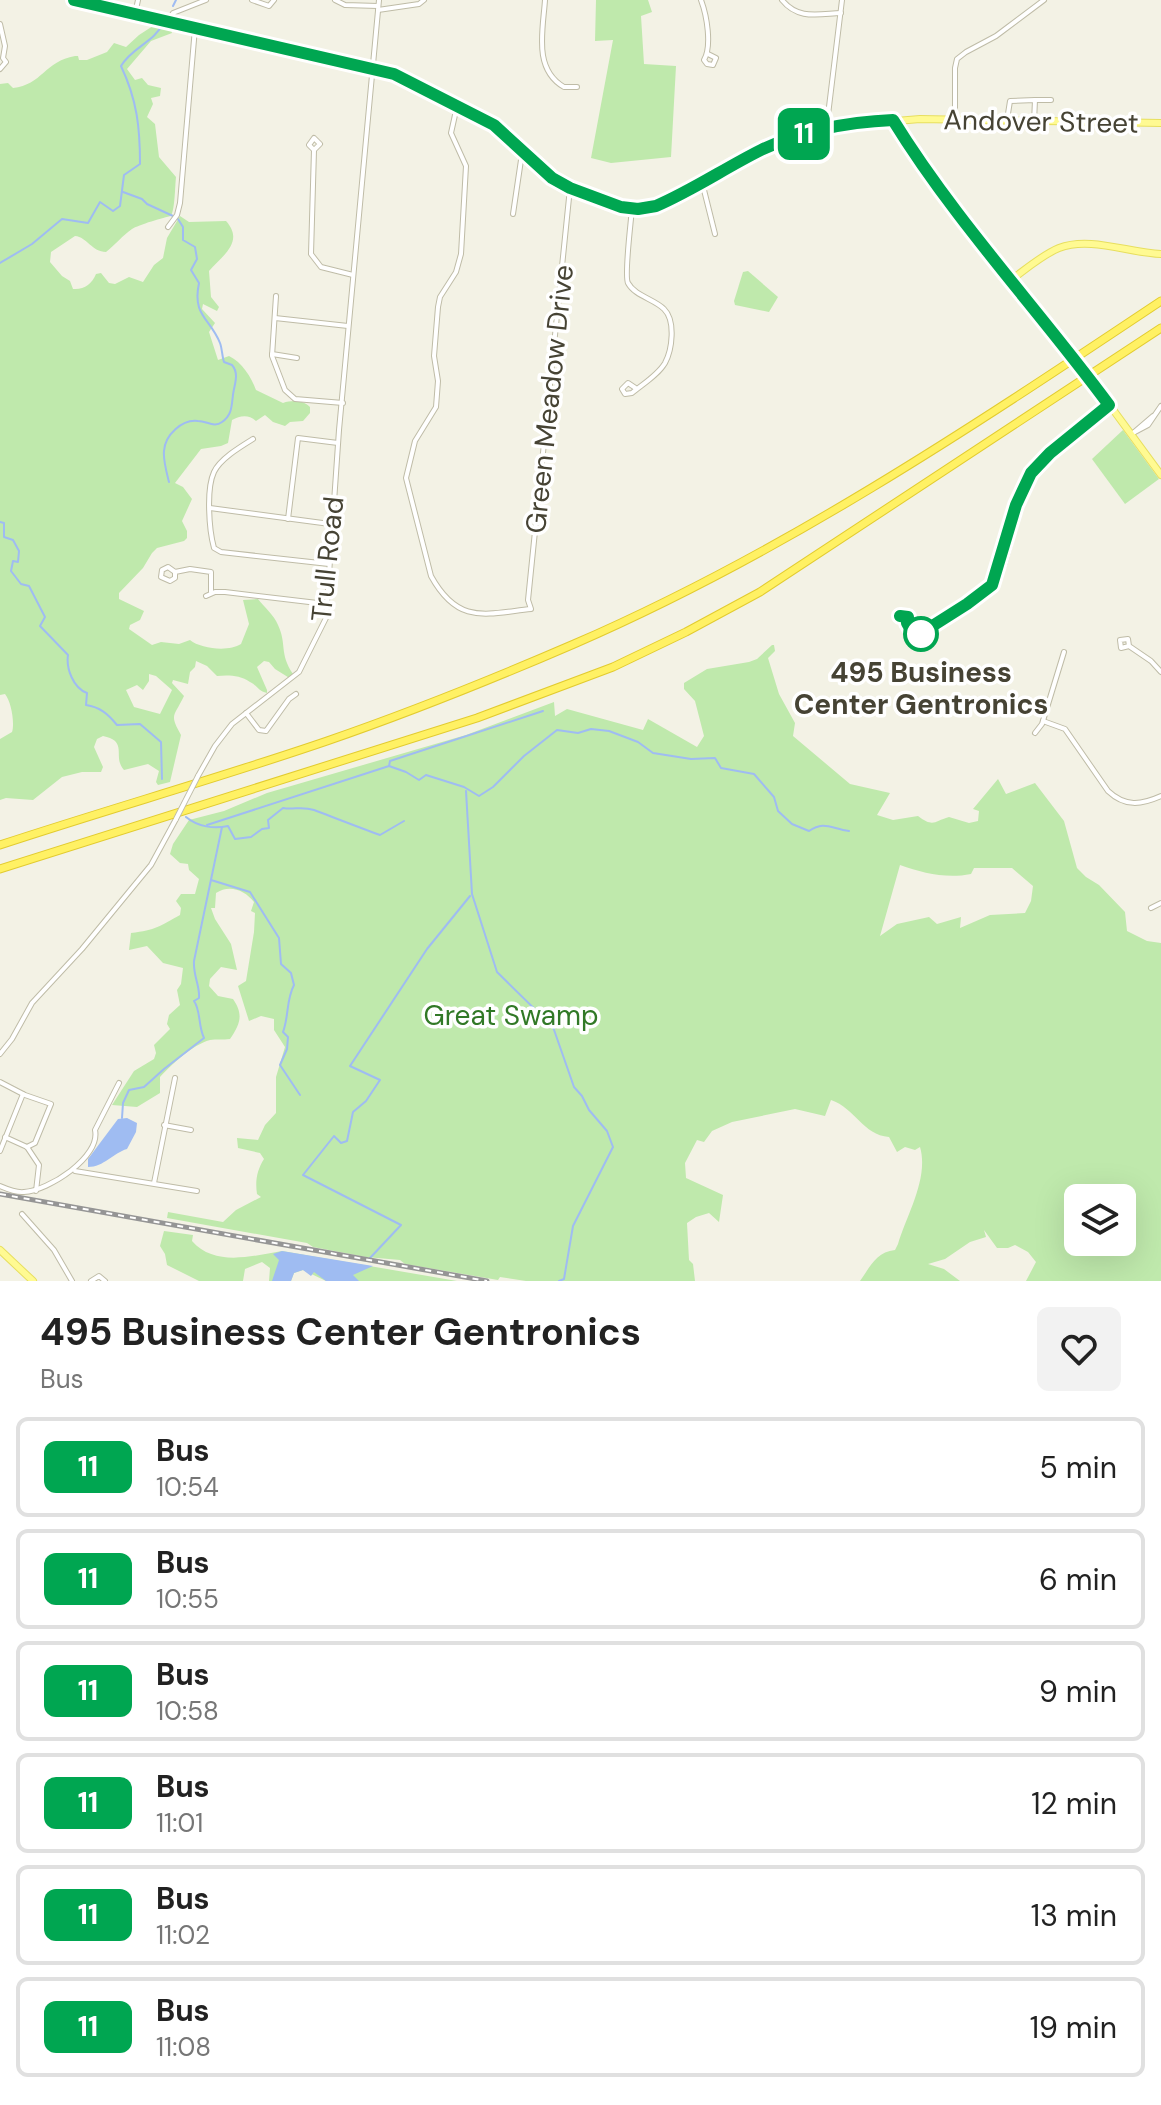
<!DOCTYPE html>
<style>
:root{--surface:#fff;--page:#f2f2f2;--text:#222;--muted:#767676;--line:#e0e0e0}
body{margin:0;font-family:"DM Sans",sans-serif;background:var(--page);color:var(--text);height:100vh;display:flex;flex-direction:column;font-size:30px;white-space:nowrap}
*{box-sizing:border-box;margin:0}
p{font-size:26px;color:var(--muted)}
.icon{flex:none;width:44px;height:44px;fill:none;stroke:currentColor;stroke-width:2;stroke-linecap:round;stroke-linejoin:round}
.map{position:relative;height:1281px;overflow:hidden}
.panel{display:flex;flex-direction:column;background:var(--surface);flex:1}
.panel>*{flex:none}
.badge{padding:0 16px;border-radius:12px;font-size:28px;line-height:52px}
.controls{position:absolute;left:1064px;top:1184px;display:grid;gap:16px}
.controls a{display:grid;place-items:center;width:72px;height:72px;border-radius:12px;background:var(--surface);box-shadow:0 8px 32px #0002;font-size:40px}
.map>.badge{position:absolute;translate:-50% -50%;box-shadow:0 0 0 4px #fff}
.round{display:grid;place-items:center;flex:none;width:84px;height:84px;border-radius:12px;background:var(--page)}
.headline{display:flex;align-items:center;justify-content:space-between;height:136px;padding:0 40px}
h1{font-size:38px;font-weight:700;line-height:60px}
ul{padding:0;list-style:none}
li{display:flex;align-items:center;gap:24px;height:100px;margin:0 16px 12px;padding:0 24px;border:4px solid var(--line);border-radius:12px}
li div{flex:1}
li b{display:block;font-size:30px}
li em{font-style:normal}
li .badge{min-width:88px;font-weight:700;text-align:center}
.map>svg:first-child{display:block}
.green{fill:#bfe9ac;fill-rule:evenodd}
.water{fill:#9fbcf2}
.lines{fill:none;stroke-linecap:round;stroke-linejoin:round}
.stream{stroke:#9fbcf2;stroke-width:2}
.minor-casing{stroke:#bfbca7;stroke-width:6}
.major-casing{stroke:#e7df5f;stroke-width:8}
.highway-casing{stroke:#e2cb30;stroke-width:9}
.minor{stroke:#fff;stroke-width:4}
.major{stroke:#fffa92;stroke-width:6}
.highway{stroke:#fff164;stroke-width:7}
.rail-casing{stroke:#959595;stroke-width:5}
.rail{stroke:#fff;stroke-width:2;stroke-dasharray:6;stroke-linecap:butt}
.minor-bridge-casing{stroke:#bfbca7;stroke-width:6;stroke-linecap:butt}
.major-bridge-casing{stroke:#e7df5f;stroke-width:8;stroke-linecap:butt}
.minor-bridge{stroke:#fff;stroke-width:4}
.major-bridge{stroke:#fffa92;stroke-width:6}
.line-casing{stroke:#fff;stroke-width:18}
.line{stroke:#00a651;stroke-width:12}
.stop-dot{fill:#fff;stroke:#00a651;stroke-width:4}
.labels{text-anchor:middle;stroke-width:7;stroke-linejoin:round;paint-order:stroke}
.street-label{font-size:28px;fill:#464334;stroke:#fff}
.stop-label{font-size:28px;font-weight:bold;fill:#464334;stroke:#fff}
.park-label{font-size:28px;fill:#317926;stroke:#fff}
</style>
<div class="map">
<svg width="1161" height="1281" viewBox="0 0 1161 1281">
<rect width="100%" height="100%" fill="#f3f2e5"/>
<!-- green -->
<g class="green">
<path d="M596 0H648L652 12 641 16 644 64 676 66 671 157 611 163 591 158 613 40 595 41Z"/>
<path d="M156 24 170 26 172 33 151 41 127 69 135 80 142 78 148 85 161 88 160 96 151 98 153 104 147 117 155 124 159 157 176 177C175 186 175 209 171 216 165 217 138 225 132 229 123 235 115 245 106 252 92 252 87 237 75 236L51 252 50 262 62 276 70 281 73 289C84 290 92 284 96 274L101 273 109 283 115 284 129 277 143 282 154 265 163 258 167 238 180 216 189 222 226 221C245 242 222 256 209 271L211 297 219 307 217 311 203 304 202 309 215 323 209 332 218 360 229 356C242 362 251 377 256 390L283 403C292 400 303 400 310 407V413L303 421 290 422 285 426 273 422 265 415 256 421C248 414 240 416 232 420L228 443 221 446 201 449 175 483 183 487 192 499 182 521 187 531V538L184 541 157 548 152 553 143 568 119 593V599L144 611 140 620 130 625 129 629 152 645 161 642 179 644 190 640C201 649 229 652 241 644L249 624 243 600 258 599C264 607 274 615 278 625 287 644 279 653 293 674L291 679 275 669 269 662 264 661 257 667 267 690V693C258 691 258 686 250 682 240 675 228 675 217 676L207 666 196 661 195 667 190 672 188 684 173 680 172 683 184 696C174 717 169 714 181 735L170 782 158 785 156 782 159 771 148 764 124 770C112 757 129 741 103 736L97 739 94 747 103 767 101 772H82L62 777 33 800 6 798 0 800V739L12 732C15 723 11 701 5 694L0 695V84L8 83 13 88C42 85 45 61 75 56H78L79 60H87L107 52 114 43 126 47 139 35ZM149 674 156 676 172 690 160 714 134 707 126 690 137 685 143 690 149 681Z"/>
<path d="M748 271 778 297 769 312 735 305 734 301 743 272Z"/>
<path d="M1123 430 1159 479 1125 504 1092 459Z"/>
<path d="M772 645H774L775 651 768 658 779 694 795 723 793 736 850 784 890 793 877 815 893 820 918 816C934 828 934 821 949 817L969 823 978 821 979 811 973 809 998 779 1006 794 1035 783 1064 821 1077 868 1086 877 1099 885 1125 912 1127 931 1147 941 1161 943V1281H1026L1036 1262 1028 1252 1015 1245 1008 1248H997L984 1230 986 1237 970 1242 945 1259 928 1264 944 1269 960 1281H860C870 1267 876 1252 895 1250L898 1244C907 1214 929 1178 920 1147L915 1150 905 1147 897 1152 889 1137C863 1135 855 1108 831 1100L825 1116 795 1109 732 1122 712 1131 704 1142 697 1140 685 1163 686 1178 723 1195 719 1222 709 1213 696 1217 687 1223 689 1260 693 1264 695 1281H526L500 1277 498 1280 405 1264 400 1260 366 1257 313 1247 307 1243 167 1218 168 1212 223 1222 236 1210 261 1197 257 1194C255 1181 257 1170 264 1159L260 1153 238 1148 237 1138 258 1140 265 1125 276 1113V1077L285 1047 274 1030V1019L261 1016 249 1021 238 986 246 981 254 932 255 913 251 911 254 902C245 890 229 884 216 893L215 908H211L215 919 231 944 237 970 221 967 210 979 209 986 218 996 233 999C244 1015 240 1024 230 1039 223 1040 216 1039 210 1040 192 1045 172 1064 160 1077V1093L137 1107 112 1105 134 1071 154 1059 156 1053 154 1045 170 1029 167 1024 169 1015 180 1005 177 990 181 984 183 968 163 963 147 946 129 950 131 933C156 930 160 926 180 915L181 908 176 901 181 894H195L199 879 189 870 188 864 180 863 170 854 173 844 189 820 224 811 267 793 466 735 554 702 555 716 567 709 643 730 648 719 697 747 704 736 695 701 684 689V683L707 669 749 662 757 659ZM900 865C923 873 946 879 971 874L974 868H1012L1033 886 1031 901 1025 913 990 915 960 928 961 917 937 924 929 917 897 924 880 936ZM1078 1198H1122V1242H1078Z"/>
<path d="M164 1231 193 1235 192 1241C215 1267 252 1256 282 1251L457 1281H326L303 1270 294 1273 291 1281H269L270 1268 262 1262 245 1269 243 1281H199L167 1265 165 1254 160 1246Z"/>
</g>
<!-- water -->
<g class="water">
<path d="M127 1118 137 1123 136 1132 127 1149C113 1153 104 1167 88 1167V1159L118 1119Z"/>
<path d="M282 1251 373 1266 353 1275 359 1281H326L314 1272 311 1276 303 1270 294 1273 291 1281H272L279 1260 273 1254Z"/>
</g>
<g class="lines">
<!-- stream -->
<g class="stream">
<path d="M173 6 176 0"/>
<path d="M123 192 142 199 147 204 173 216"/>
<path d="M0 263 32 244 62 219 88 223 100 202 113 211 120 206 124 175 140 164C140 127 137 100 121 66 132 47 155 42 163 23"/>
<path d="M169 482C167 474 163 460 164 451 165 435 182 419 198 421 207 421 214 428 222 422 234 414 231 402 234 389 236 380 238 372 232 365L224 362C222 356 222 348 220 343 210 318 192 316 199 283L191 270 197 259 195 247 183 240V227L178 219"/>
<path d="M0 522 4 523V537L13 540 19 551 18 562 13 561 11 571 21 584 29 586 45 617 40 626 68 655C66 668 73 688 87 693L86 705C100 707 108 714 117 725L140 724 161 742 162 779"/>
<path d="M389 766 390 761 543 711"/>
<path d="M466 791 472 894 497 972 553 1027 574 1087 582 1096 589 1110 607 1131 613 1147 573 1226 564 1279 559 1281"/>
<path d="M186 817C198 827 214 829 228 826L235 839 251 837 262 829 269 828 268 820 283 808C293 810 302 806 314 810 335 818 358 827 380 835L404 821"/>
<path d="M207 825 389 766 406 772 419 780 426 775 464 787 479 796 493 787 524 756 557 730 578 733 591 729 609 731 638 742 653 753 691 759 715 758 721 768 754 774 774 797 778 811 792 824 809 831C824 820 832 829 849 831"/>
<path d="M211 880 250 892 279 938 281 964 291 973 294 985C286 1000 289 1016 283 1032L288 1037 287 1049 280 1065 300 1095"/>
<path d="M122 1118 123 1103 129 1090 144 1087 164 1069 204 1038C198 1026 201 1011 194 1001L199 998C200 985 193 976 194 961L222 827"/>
<path d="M370 1258 401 1225 303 1175 334 1136 341 1143 347 1141 353 1112 366 1101 380 1080 350 1066 427 949 470 896"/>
</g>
<defs>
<g id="minor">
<path d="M252 0 269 6 274 0"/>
<path d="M335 0 345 5 378 6"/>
<path d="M545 0C543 30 533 69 564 87H577"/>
<path d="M701 0C707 16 712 46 704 60L707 64 713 65 716 58 708 54"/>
<path d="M782 0C798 20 818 14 841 13"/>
<path d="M378 10 419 4 424 0"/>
<path d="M135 14 138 0"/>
<path d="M168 21 173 13 206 0"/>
<path d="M0 24 5 46 3 58 6 62 0 69"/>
<path d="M1035 100H1051"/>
<path d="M457 106 451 133 466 166 461 254 456 272 440 297 438 307 434 356 438 381 436 407 415 441 406 478 431 576C458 625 485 614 531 609L528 600 570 188"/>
<path d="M955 120V68L957 59 966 52 996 36 1044 0"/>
<path d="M1007 120 1010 101 1035 100 1034 122"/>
<path d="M830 128 828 115 842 0"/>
<path d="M314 150 309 145 314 138 320 144 314 150 311 254 321 267 353 275"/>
<path d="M702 182 715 234"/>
<path d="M632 208C631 222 624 276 628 283 635 296 654 299 664 309 676 321 672 350 665 363 658 375 643 384 632 393L625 394 622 389 628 383 637 389"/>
<path d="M513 214 521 160 526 153"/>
<path d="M168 227 177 215 180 203 195 28"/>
<path d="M276 296 272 356 285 390 295 399 343 403"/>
<path d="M275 318 348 326"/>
<path d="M272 354 297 358"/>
<path d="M1131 434 1148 425 1161 406"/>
<path d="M1132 434 1153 416"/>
<path d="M253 439C240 447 220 459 214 472 206 489 209 530 214 548L221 552 329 564"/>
<path d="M210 508 330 524"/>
<path d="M288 519 298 438 338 443"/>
<path d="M175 572V578L170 581 161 577 162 570 168 567 175 572 190 569 211 572V592"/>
<path d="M994 580 1016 505 1031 473 1050 453 1109 405"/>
<path d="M206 596 215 592H225L326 604"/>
<path d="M915 637C942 624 994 593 1004 565 1014 536 1016 504 1034 478 1052 450 1087 430 1112 409"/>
<path d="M1129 646 1128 639 1120 640 1121 648 1129 646 1151 661 1161 672"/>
<path d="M246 713 259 730 266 731 289 699 296 694"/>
<path d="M1043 721 1065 729 1108 791C1125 807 1141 805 1161 796"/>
<path d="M1035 733 1042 724 1064 652"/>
<path d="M198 776 215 746 232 724 299 672 326 618 339 430 379 0"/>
<path d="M1151 908 1161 903"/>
<path d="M0 1054 12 1039 32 1003 82 949 151 865 176 819"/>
<path d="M0 1082 25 1095 51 1104 35 1143 27 1147"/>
<path d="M164 1125 191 1130"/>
<path d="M5 1137 27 1147"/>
<path d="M27 1147 39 1165 36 1191"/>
<path d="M0 1151 23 1094"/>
<path d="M75 1171 197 1191"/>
<path d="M154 1183 175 1078"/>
<path d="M0 1186C7 1189 16 1193 24 1192 48 1191 101 1157 95 1130L119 1083"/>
<path d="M22 1214 54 1250 72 1281"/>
<path d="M91 1281 99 1276 105 1281"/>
</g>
<g id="major">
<path d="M74 0 394 74 495 126 552 178 611 204 632 208 656 206 763 149 792 137 837 126 920 119 1161 123"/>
<path d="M893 120 968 229 1071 354"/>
<path d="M1011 280C1026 269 1042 255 1059 248 1090 236 1129 253 1161 254"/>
<path d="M1092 381 1161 475"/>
<path d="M0 1250 33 1281"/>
</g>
<g id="highway">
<path d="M0 845C109 809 219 778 327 741 411 712 493 679 574 644 784 553 972 427 1161 301"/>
<path d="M0 869 477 718 613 667 686 632 760 592 1161 328"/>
</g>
</defs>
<!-- minor casing -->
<use href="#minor" class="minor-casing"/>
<!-- major casing -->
<use href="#major" class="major-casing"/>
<!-- highway casing -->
<use href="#highway" class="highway-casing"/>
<!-- minor -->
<use href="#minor" class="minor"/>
<!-- major -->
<use href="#major" class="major"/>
<!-- highway -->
<use href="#highway" class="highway"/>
<defs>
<path id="rail" d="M0 1194 487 1281"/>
</defs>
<!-- rail casing -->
<use href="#rail" class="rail-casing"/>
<!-- rail -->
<use href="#rail" class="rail"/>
<defs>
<path id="minor-bridge" d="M176 819 198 776"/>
<path id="major-bridge" d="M1071 354 1092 381"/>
</defs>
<!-- minor-bridge casing -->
<use href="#minor-bridge" class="minor-bridge-casing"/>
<!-- major-bridge casing -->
<use href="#major-bridge" class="major-bridge-casing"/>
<!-- minor-bridge -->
<use href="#minor-bridge" class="minor-bridge"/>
<!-- major-bridge -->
<use href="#major-bridge" class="major-bridge"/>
</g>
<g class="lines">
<defs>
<path id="line" d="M74 0 394 74 494 125 552 178 570 188 621 207 638 209 656 206C693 190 725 168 761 150 801 131 848 122 893 120 956 222 1038 309 1109 405L1050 453 1031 473 1016 505 992 585 967 604 915 637 907 623 908 617 900 616"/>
</defs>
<!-- line casing -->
<use href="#line" class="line-casing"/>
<!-- line -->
<use href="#line" class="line"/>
</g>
<!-- markers -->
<circle class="stop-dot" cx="921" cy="634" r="16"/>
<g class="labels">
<!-- street labels -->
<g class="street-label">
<text transform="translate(1041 121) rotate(1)" y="10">Andover Street</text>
<text transform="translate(549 399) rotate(-84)" y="10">Green Meadow Drive</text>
<text transform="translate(327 559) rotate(-84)" y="10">Trull Road</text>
</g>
<!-- stop labels -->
<g class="stop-label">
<text x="921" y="682">495 Business<tspan x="921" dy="32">Center Gentronics</tspan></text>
</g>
<!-- park labels -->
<g class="park-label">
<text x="511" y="1025">Great Swamp</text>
</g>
</g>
</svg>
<div class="controls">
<a><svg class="icon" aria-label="layers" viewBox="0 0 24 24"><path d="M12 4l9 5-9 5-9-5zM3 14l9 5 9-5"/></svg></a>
</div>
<b class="badge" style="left:804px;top:134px;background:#00a651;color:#fff">11</b>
</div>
<section class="panel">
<div class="headline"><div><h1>495 Business Center Gentronics</h1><p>Bus</p></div><a class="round"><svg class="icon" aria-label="heart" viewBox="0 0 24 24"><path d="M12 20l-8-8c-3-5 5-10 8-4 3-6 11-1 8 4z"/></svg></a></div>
<ul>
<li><span class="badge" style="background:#00a651;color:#fff">11</span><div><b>Bus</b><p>10:54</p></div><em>5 min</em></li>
<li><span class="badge" style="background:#00a651;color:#fff">11</span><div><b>Bus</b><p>10:55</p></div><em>6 min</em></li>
<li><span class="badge" style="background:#00a651;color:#fff">11</span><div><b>Bus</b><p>10:58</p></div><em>9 min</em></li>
<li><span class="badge" style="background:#00a651;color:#fff">11</span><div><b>Bus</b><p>11:01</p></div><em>12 min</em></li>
<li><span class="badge" style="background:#00a651;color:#fff">11</span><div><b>Bus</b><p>11:02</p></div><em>13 min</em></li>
<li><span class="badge" style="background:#00a651;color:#fff">11</span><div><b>Bus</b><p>11:08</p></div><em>19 min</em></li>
</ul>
</section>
